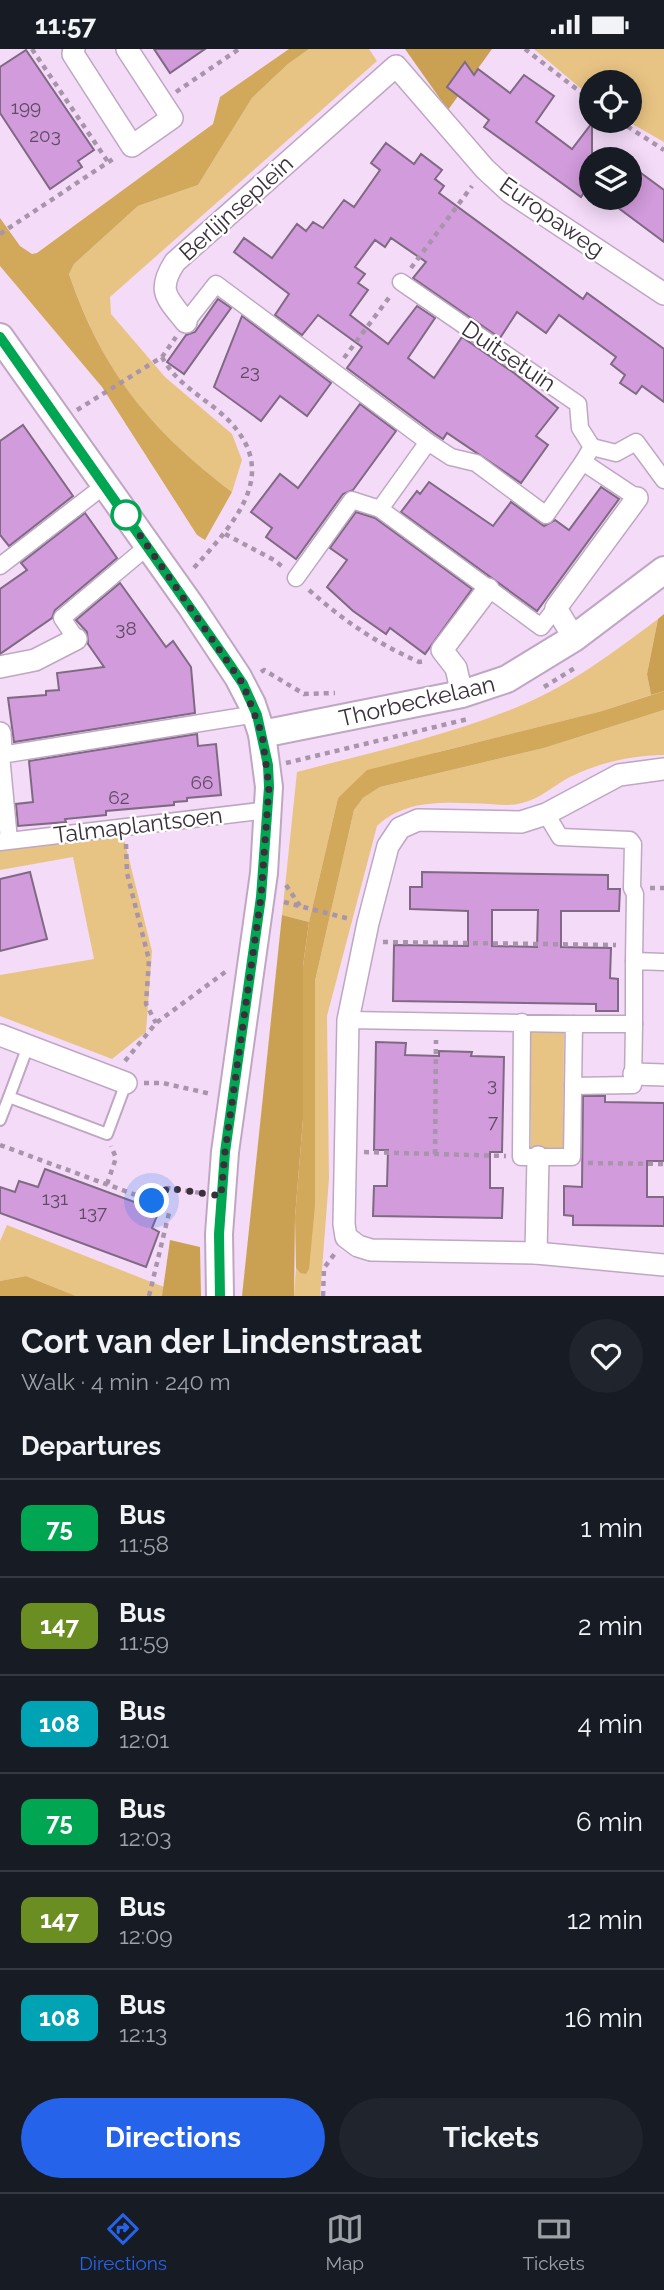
<!DOCTYPE html>
<meta charset="utf-8">
<style>
:root{--surface:#171b24;--page:#20242c;--text:#f1f3f6;--muted:#9ea1a6;--line:#363941;--accent:#2563eb}
body{margin:0;font-family:Raleway,sans-serif;background:var(--page);color:var(--text);height:100vh;display:flex;flex-direction:column;font-size:26px;white-space:nowrap}
*{box-sizing:border-box;margin:0}
p{font-size:23px;color:var(--muted)}
.icon{flex:none;width:38px;height:38px;fill:none;stroke:currentColor;stroke-width:2;stroke-linecap:round;stroke-linejoin:round}
.map{position:relative;height:1247px;overflow:hidden}
.side{display:flex;flex-direction:column;background:var(--surface);flex:1}
.side>*{flex:none}
.badge{padding:0 14px;border-radius:10px;font-size:24px;line-height:46px}
.buttons{position:absolute;left:579px;top:21px;display:grid;gap:14px}
.buttons a{display:grid;place-items:center;width:63px;height:63px;border-radius:50%;background:var(--surface);box-shadow:0 4px 18px #0003;font-size:35px}
.you{position:absolute;width:35px;height:35px;margin:-18px;border:5px solid #fff;border-radius:50%;background:#1a73e8;box-shadow:0 0 0 10px #1a73e833}
.map>.badge{position:absolute;translate:-50% -50%;box-shadow:0 0 0 4px #fff}
h2{padding:0 21px;font-size:26px;line-height:63px}
.round{display:grid;place-items:center;flex:none;width:74px;height:74px;border-radius:37px;background:var(--page)}
.headline{display:flex;align-items:center;justify-content:space-between;height:119px;padding:0 21px}
h1{font-size:33px;font-weight:700;line-height:52px}
.button{display:flex;gap:14px;margin-top:auto;padding:14px 21px}
.button a{flex:1;height:80px;border-radius:42px;background:var(--accent);color:#fff;font-size:28px;font-weight:700;line-height:80px;text-align:center}
.button a+a{background:var(--page);color:var(--text)}
ul{padding:0;list-style:none}
li{display:flex;align-items:center;gap:21px;height:98px;padding:0 21px;border-top:2px solid var(--line)}
li div{flex:1}
li b{display:block;font-size:26px}
li em{font-style:normal}
li .badge{min-width:77px;font-weight:700;text-align:center}
.status{display:flex;justify-content:space-between;align-items:center;height:49px;padding:0 35px;background:var(--surface);direction:ltr}
.status svg{height:19px;fill:currentColor}
.tabs{display:flex;justify-content:space-around;align-items:center;height:98px;border-top:2px solid var(--line);background:var(--surface);font-size:19px;color:var(--muted)}
.tabs a{display:grid;justify-items:center;gap:4px}
.tabs .on{color:var(--accent)}
.map>svg:first-child{display:block}
.green{fill:#e8c484}
.forest{fill:#caa153}
.water{fill:#d2a85a}
.building{fill:#d29bdc;stroke:#7f6983;stroke-width:2;fill-rule:evenodd}
.lines{fill:none;stroke-linecap:round;stroke-linejoin:round}
.service-casing{stroke:#bfa7c3;stroke-width:14}
.pedestrian-casing{stroke:#bfa7c3;stroke-width:19}
.minor-casing{stroke:#bfa7c3;stroke-width:24}
.tertiary-casing{stroke:#bfa7c3;stroke-width:30}
.path{stroke:#a895ab;stroke-width:4.5;stroke-dasharray:5 5;stroke-linecap:butt}
.service{stroke:#fff;stroke-width:10}
.pedestrian{stroke:#fff;stroke-width:16}
.minor{stroke:#fff;stroke-width:21}
.tertiary{stroke:#fff;stroke-width:26}
.line-casing{stroke:#fff;stroke-width:16}
.line{stroke:#00a651;stroke-width:10}
.walk{stroke:#3a303c;stroke-width:7;stroke-dasharray:0 12.6}
.stop-dot{fill:#fff;stroke:#00a651;stroke-width:3.5}
.labels{text-anchor:middle;stroke-width:5;stroke-linejoin:round;paint-order:stroke}
.number-label{font-size:19px;fill:#604b64}
.street-label{font-size:23px;fill:#3a303c;stroke:#fff}
</style>
<div class="status"><b>11:57</b><svg viewBox="0 0 49 12"><path d="M0 12V9h3v3zM5 12V6h3v6zM10 12V3h3v9zM15 12V0h3v12zM26 1h20v11H26zM47 4h2v5h-2z"/></svg></div>
<div class="map">
<svg width="664" height="1247" viewBox="0 0 664 1247">
<rect width="100%" height="100%" fill="#f4dbf8"/>
<!-- green -->
<g class="green">
<path d="M309 0H369L377 12 110 248 111 265 165 328 232 385 242 411 232 443C149 381 103 323 69 225L74 215 138 157 198 136 252 49 288 15Z"/>
<path d="M534 0H664V93L627 72H630V33H592L591 48Z"/>
<path d="M658 570 647 625 651 646 602 662 438 703 338 749 309 873 282 866 297 723C372 703 451 686 522 656 572 635 615 602 658 570Z"/>
<path d="M664 661V706C630 707 601 713 570 728 554 736 540 750 522 754 512 757 501 756 490 755 450 754 408 748 377 777L327 967 329 1129 320 1247H294L296 1219 300 1224 315 1157V932L354 761 363 749 380 738 544 699Z"/>
<path d="M122 782 152 902 146 983 112 1010 0 967V926L94 910 73 808 0 821V802Z"/>
<path d="M530 979H564L563 1101 531 1102Z"/>
<path d="M7 1176 164 1238 162 1247H76L26 1227 0 1232V1192Z"/>
</g>
<!-- forest -->
<g class="forest">
<path d="M405 0H492L448 61Z"/>
<path d="M664 565V642L651 646 647 625 658 570Z"/>
<path d="M282 866 309 873 303 917V1070L295 1168 294 1247H242Z"/>
<path d="M170 1191 200 1198 201 1247H162Z"/>
</g>
<!-- water -->
<g class="water">
<path d="M289 0H309L288 15 252 49 198 136 138 157 74 215 69 225C102 322 151 382 232 443L205 491 197 486 102 338 0 217V169L20 197 32 205 37 204 213 75 220 48Z"/>
<path d="M664 642V661L544 699 380 738 363 749 354 761 315 932V1157L309 1220 306 1225 300 1224 296 1219 295 1168 303 1070V917L309 873 338 749 367 721 602 662Z"/>
<path d="M26 1227 76 1247H0V1232Z"/>
</g>
<!-- building -->
<g class="building">
<path d="M154 0H205L170 24Z"/>
<path d="M26 1 94 101 78 112 82 118 50 140 0 64V18Z"/>
<path d="M465 13 474 26 478 20 510 44 524 26 554 47 536 73 572 100 592 74V147L585 142 581 148 484 78 489 71 447 38Z"/>
<path d="M386 94 414 115 421 105 442 121 435 130 444 137 439 144 583 250 587 244 664 300V353L642 337 636 345 620 334 625 326 611 315 616 308 559 266 546 284 517 263 500 289 413 229 426 213 391 189 385 198 375 191 355 218 365 225 358 234 368 241 350 266 388 295 417 257 435 269 408 309 434 329 462 288 514 324 558 359 536 387 548 396 521 434 447 384 443 390 434 384 347 319 362 298 318 266 302 286 275 266 289 245 234 203 244 189 272 209 297 175 306 182 313 173 323 179 344 151 354 158 380 121 371 114Z"/>
<path d="M630 116 664 141V193L605 149H630Z"/>
<path d="M218 250 231 259 184 325 167 313 186 286 195 283Z"/>
<path d="M242 267 331 334 307 367 280 347 261 372 214 338Z"/>
<path d="M360 355 396 382 353 441 343 445 296 510 266 488 272 479 251 463 280 425 298 439Z"/>
<path d="M23 376 73 447 9 497 0 486V392Z"/>
<path d="M429 433 493 477 511 453 544 477 555 471 569 481 601 438 619 450 537 562 401 463 417 442 420 445Z"/>
<path d="M356 463 375 469 472 540 425 605 390 579 386 585 353 562 327 538 347 511 330 499Z"/>
<path d="M85 464 117 509 55 561 52 569 0 605V540L27 521 21 514Z"/>
<path d="M120 534 166 598 173 592 191 618 195 664 14 693 8 649 46 646V642L59 641 57 624 104 618 88 595 87 583 76 571Z"/>
<path d="M197 685 198 697 216 695 221 746 187 749V752L174 753V756L106 762V766L65 770 66 773 18 777 16 755 33 753 29 712Z"/>
<path d="M30 823 47 890 0 902V830Z"/>
<path d="M422 823 608 826V840H620L619 862H561V898L611 899 610 929 618 930V962H596V955L393 952 394 896 468 897V862L410 860V838H422ZM492 861H538L537 898 492 897Z"/>
<path d="M376 993 406 994 405 1006 439 1007V1002L472 1003 471 1007 504 1008 502 1103H490V1139H503L502 1169 373 1167 374 1137H387L388 1101H374Z"/>
<path d="M583 1047H605V1053L664 1054V1112H647V1148H664V1177L573 1176V1167L564 1166V1137L582 1138Z"/>
<path d="M45 1120 159 1162 152 1179 159 1183 146 1218 0 1164V1138L15 1143 19 1132 38 1138Z"/>
</g>
<g class="lines">
<defs>
<g id="service">
<path d="M9 1048 28 997"/>
<path d="M0 1071 9 1048 107 1085 126 1034"/>
</g>
<g id="pedestrian">
<path d="M401 233 578 355 580 379 592 398 583 413 637 449"/>
<path d="M186 273 216 235 428 393 380 460 541 578 556 559"/>
<path d="M428 393 451 408 476 414 546 466 583 413"/>
<path d="M592 398 616 404 636 393 664 431"/>
<path d="M0 517 105 436"/>
<path d="M296 529 352 451 380 460"/>
<path d="M76 590 62 569 148 497"/>
<path d="M546 765 560 788 630 791 633 795 632 839 635 845 634 912"/>
<path d="M9 791 1 706 257 665"/>
<path d="M0 793 268 761"/>
<path d="M348 971 574 975 572 1108H521L522 973"/>
<path d="M634 975V912L664 913"/>
<path d="M573 1037 633 1036 634 975H574"/>
</g>
<g id="minor">
<path d="M74 0 73 5 132 97 172 69 127 0"/>
<path d="M186 273C167 249 156 242 175 213L396 17 485 120 510 143 664 245"/>
<path d="M574 589 556 559 637 449"/>
<path d="M0 618 35 611 76 590"/>
<path d="M462 645 456 619 442 601 488 540"/>
<path d="M0 684 1 700"/>
<path d="M664 720 619 726 546 765 521 773 418 771 400 779 388 797 368 874 348 971 344 1175 346 1188 358 1197 371 1201 536 1204 664 1216"/>
<path d="M0 986 126 1034"/>
<path d="M634 1025 664 1026"/>
<path d="M536 1204 538 1108"/>
</g>
<g id="tertiary">
<path d="M0 288 191 557 238 628 252 655 262 685 269 738 264 824 225 1103 219 1185 220 1247"/>
<path d="M262 685 462 645 507 630 574 589 664 521"/>
</g>
</defs>
<!-- service casing -->
<use href="#service" class="service-casing"/>
<!-- pedestrian casing -->
<use href="#pedestrian" class="pedestrian-casing"/>
<!-- minor casing -->
<use href="#minor" class="minor-casing"/>
<!-- tertiary casing -->
<use href="#tertiary" class="tertiary-casing"/>
<!-- path -->
<g class="path">
<path d="M32 0 108 113"/>
<path d="M525 0 592 52"/>
<path d="M176 43 239 0"/>
<path d="M619 72 664 101"/>
<path d="M0 185 116 108"/>
<path d="M411 219 472 137"/>
<path d="M162 308C174 331 196 344 216 360 287 418 239 469 192 521"/>
<path d="M344 309 391 246"/>
<path d="M77 361 162 308 176 288"/>
<path d="M225 485 274 511 284 519"/>
<path d="M309 541C344 572 376 594 419 613L425 612"/>
<path d="M261 623 264 621 304 645 335 644"/>
<path d="M544 638 578 617"/>
<path d="M286 714 468 670"/>
<path d="M126 795 127 824 149 911 146 955 156 974"/>
<path d="M286 836 300 857"/>
<path d="M650 839H664"/>
<path d="M284 853 350 870"/>
<path d="M383 893 616 896"/>
<path d="M125 1012 156 974 228 921"/>
<path d="M144 1034H163L211 1045"/>
<path d="M0 1096 152 1152 168 1139 201 1144"/>
<path d="M364 1103 506 1107"/>
<path d="M435 1105 436 991"/>
<path d="M588 1114 664 1115"/>
<path d="M107 1135 116 1109 111 1097"/>
<path d="M149 1247 169 1164 152 1152"/>
<path d="M323 1247 324 1219 336 1203"/>
</g>
<!-- service -->
<use href="#service" class="service"/>
<!-- pedestrian -->
<use href="#pedestrian" class="pedestrian"/>
<!-- minor -->
<use href="#minor" class="minor"/>
<!-- tertiary -->
<use href="#tertiary" class="tertiary"/>
</g>
<g class="lines">
<defs>
<path id="line" d="M0 288 226 610 243 635 257 666 268 716 269 738 261 848 225 1103 219 1185 220 1247"/>
</defs>
<!-- line casing -->
<use href="#line" class="line-casing"/>
<!-- line -->
<use href="#line" class="line"/>
<!-- walk -->
<path class="walk" d="M126 466 243 635 262 685 269 738 261 848 225 1103 221 1147 168 1139 152 1152"/>
</g>
<!-- markers -->
<circle class="stop-dot" cx="126" cy="466" r="14"/>
<g class="labels">
<!-- number labels -->
<g class="number-label">
<text x="26" y="65">199</text>
<text x="45" y="93">203</text>
<text x="250" y="329">23</text>
<text x="126" y="586">38</text>
<text x="202" y="740">66</text>
<text x="119" y="755">62</text>
<text x="492" y="1042">3</text>
<text x="493" y="1079">7</text>
<text x="55" y="1156">131</text>
<text x="93" y="1170">137</text>
</g>
<!-- street labels -->
<g class="street-label">
<text transform="translate(236 159) rotate(-42)" y="8">Berlijnseplein</text>
<text transform="translate(552 168) rotate(35)" y="8">Europaweg</text>
<text transform="translate(509 307) rotate(34)" y="8">Duitsetuin</text>
<text transform="translate(417 652) rotate(-13)" y="8">Thorbeckelaan</text>
<text transform="translate(138 776) rotate(-7)" y="8">Talmaplantsoen</text>
</g>
</g>
</svg>
<div class="buttons">
<a><svg class="icon" aria-label="locate" viewBox="0 0 24 24"><circle cx="12" cy="12" r="6"/><path d="M12 2v4M12 18v4M2 12h4M18 12h4"/></svg></a>
<a><svg class="icon" aria-label="layers" viewBox="0 0 24 24"><path d="M12 4l9 5-9 5-9-5zM3 14l9 5 9-5"/></svg></a>
</div>
<div class="you" style="left:152px;top:1152px"></div>
</div>
<section class="side">
<div class="headline"><div><h1>Cort van der Lindenstraat</h1><p>Walk · 4 min · 240 m</p></div><a class="round"><svg class="icon" aria-label="heart" viewBox="0 0 24 24"><path d="M12 20l-8-8c-3-5 5-10 8-4 3-6 11-1 8 4z"/></svg></a></div>
<h2>Departures</h2>
<ul>
<li><span class="badge" style="background:#00a651;color:#fff">75</span><div><b>Bus</b><p>11:58</p></div><em>1 min</em></li>
<li><span class="badge" style="background:#6b8e23;color:#fff">147</span><div><b>Bus</b><p>11:59</p></div><em>2 min</em></li>
<li><span class="badge" style="background:#00a3b4;color:#fff">108</span><div><b>Bus</b><p>12:01</p></div><em>4 min</em></li>
<li><span class="badge" style="background:#00a651;color:#fff">75</span><div><b>Bus</b><p>12:03</p></div><em>6 min</em></li>
<li><span class="badge" style="background:#6b8e23;color:#fff">147</span><div><b>Bus</b><p>12:09</p></div><em>12 min</em></li>
<li><span class="badge" style="background:#00a3b4;color:#fff">108</span><div><b>Bus</b><p>12:13</p></div><em>16 min</em></li>
</ul>
<div class="button"><a>Directions</a><a>Tickets</a></div>
</section>
<nav class="tabs">
<a class="on"><svg class="icon" aria-label="directions" viewBox="0 0 24 24"><path d="M12 3l9 9-9 9-9-9zM9 14v-3h6M13 9l2 2-2 2"/></svg>Directions</a>
<a><svg class="icon" aria-label="map" viewBox="0 0 24 24"><path d="M3 6l6-2 6 2 6-2v14l-6 2-6-2-6 2zM9 4v14M15 6v14"/></svg>Map</a>
<a><svg class="icon" aria-label="tickets" viewBox="0 0 24 24"><path d="M3 7h18v10H3zM15 7v10"/></svg>Tickets</a>
</nav>
